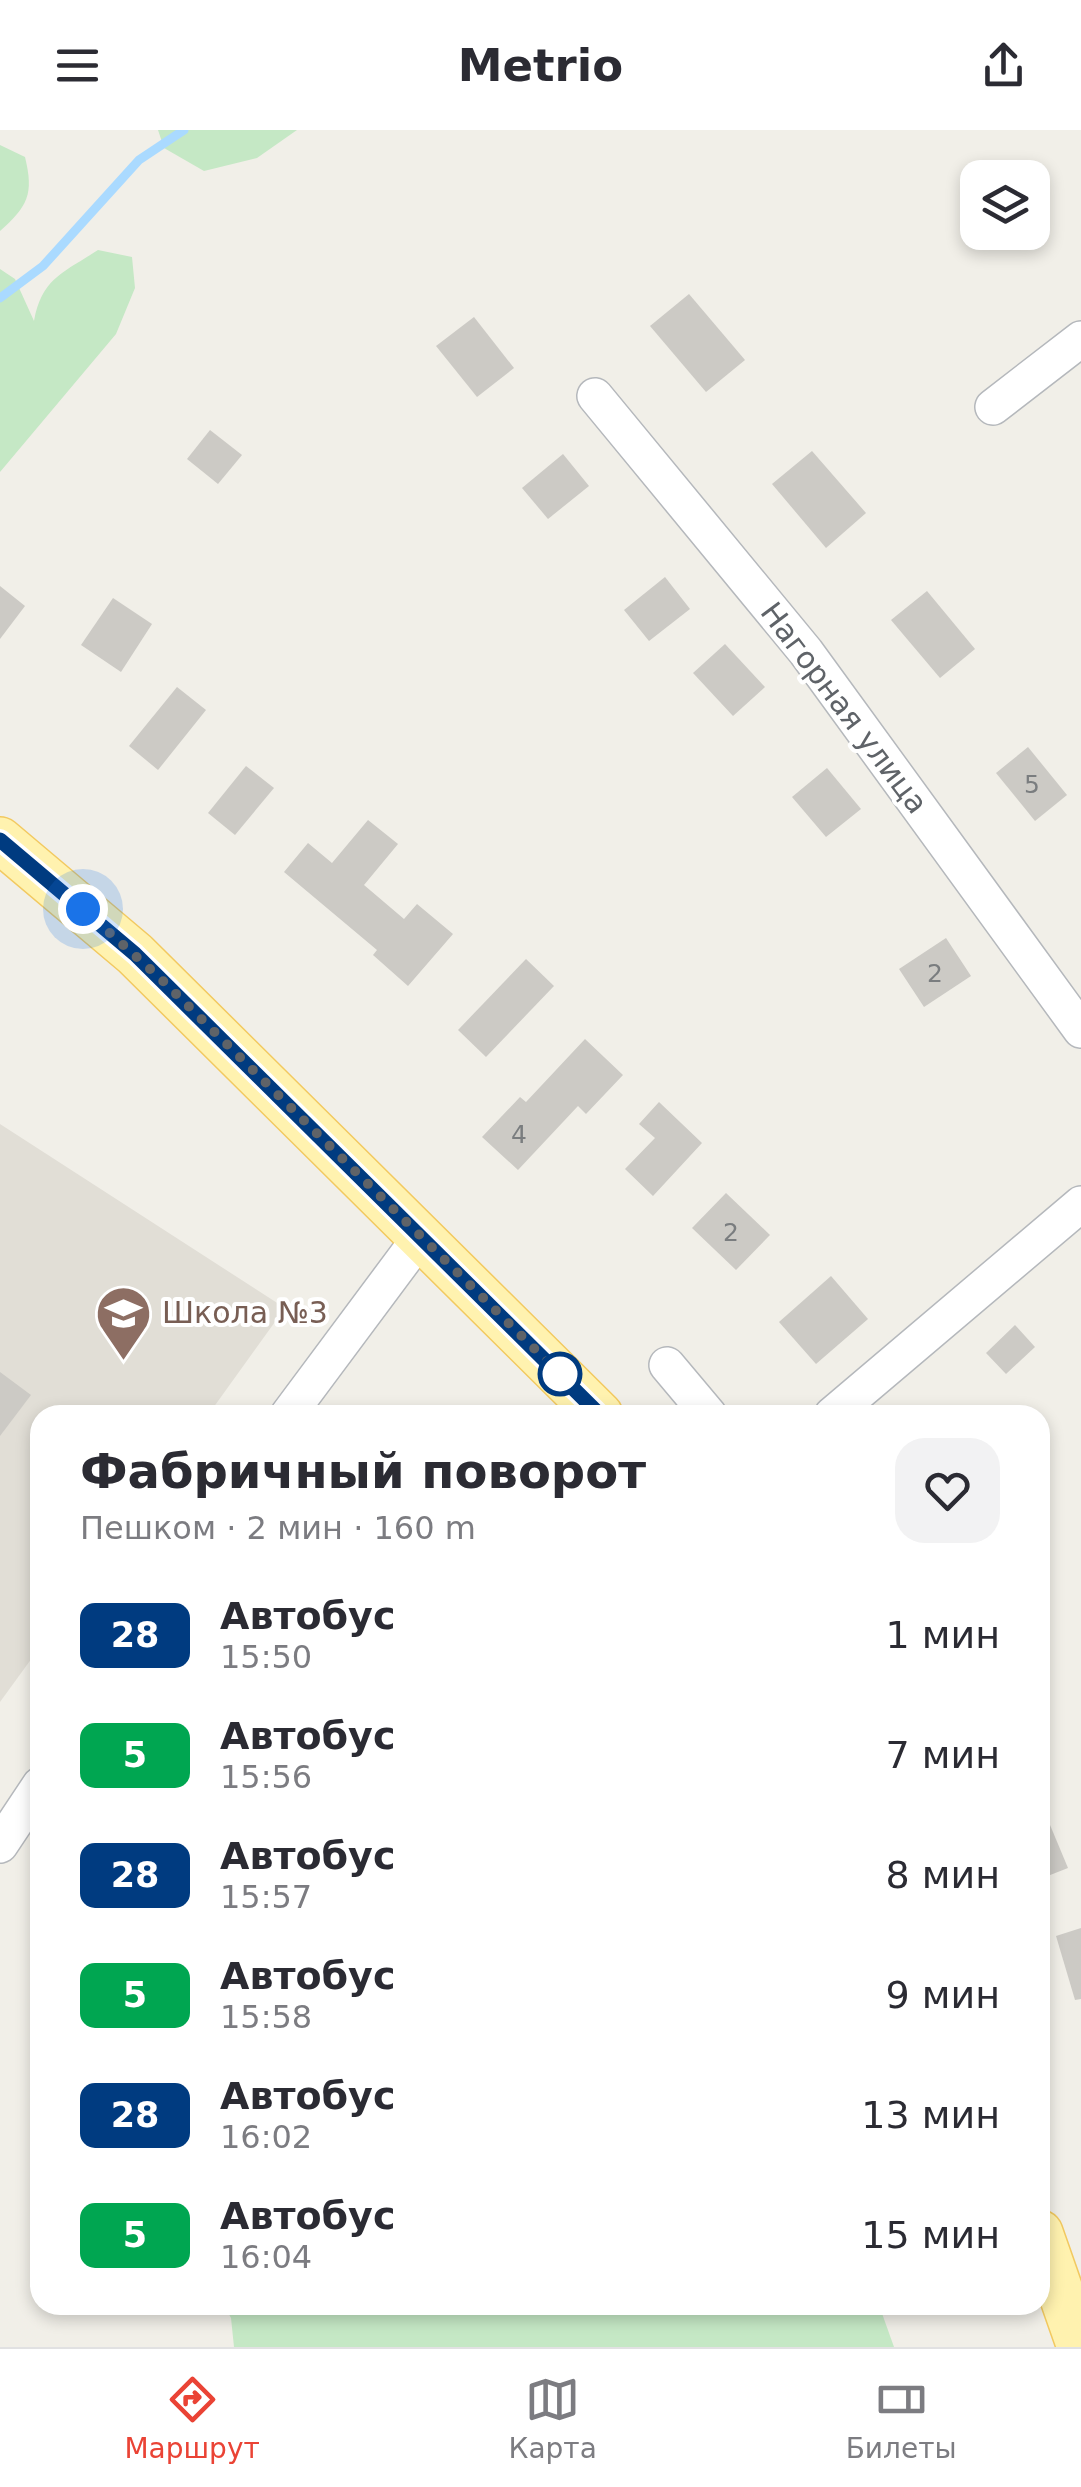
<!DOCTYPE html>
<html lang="ru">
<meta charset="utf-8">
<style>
:root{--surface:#fff;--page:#f2f2f3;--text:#2b2b33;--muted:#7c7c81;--line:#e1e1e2;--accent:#ea4335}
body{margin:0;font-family:"DejaVu Sans",sans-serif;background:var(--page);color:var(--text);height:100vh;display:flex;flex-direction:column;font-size:38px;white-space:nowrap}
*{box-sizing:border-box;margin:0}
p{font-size:32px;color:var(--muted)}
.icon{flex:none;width:55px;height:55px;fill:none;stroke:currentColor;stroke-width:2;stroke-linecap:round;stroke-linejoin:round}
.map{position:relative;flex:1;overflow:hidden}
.side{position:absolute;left:30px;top:1275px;width:1020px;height:910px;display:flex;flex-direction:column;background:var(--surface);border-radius:30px;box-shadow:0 5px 15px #0003}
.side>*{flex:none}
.badge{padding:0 20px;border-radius:15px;font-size:35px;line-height:65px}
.controls{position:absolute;left:960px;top:30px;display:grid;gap:20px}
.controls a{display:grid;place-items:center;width:90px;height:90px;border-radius:20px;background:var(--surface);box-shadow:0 5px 15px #0003;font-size:50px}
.you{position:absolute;width:50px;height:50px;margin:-25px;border:8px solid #fff;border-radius:50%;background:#1a73e8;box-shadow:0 0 0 15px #1a73e833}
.map>.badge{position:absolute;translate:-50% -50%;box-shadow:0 0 0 5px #fff}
.round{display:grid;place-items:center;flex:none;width:105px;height:105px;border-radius:30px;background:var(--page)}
.headline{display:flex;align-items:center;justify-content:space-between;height:170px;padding:0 50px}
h1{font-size:48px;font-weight:700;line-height:75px}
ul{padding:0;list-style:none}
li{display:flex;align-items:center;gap:30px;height:120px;padding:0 50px}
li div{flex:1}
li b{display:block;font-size:38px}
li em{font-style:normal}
li .badge{min-width:110px;font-weight:700;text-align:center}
header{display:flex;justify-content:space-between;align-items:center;height:130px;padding:0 50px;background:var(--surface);font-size:45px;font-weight:700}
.tab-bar{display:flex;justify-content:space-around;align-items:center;height:140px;border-top:2px solid var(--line);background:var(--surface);font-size:28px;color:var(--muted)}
.tab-bar a{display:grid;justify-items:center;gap:5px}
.tab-bar .current{color:var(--accent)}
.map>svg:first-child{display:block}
.education{fill:#e1ded6}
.green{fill:#c5e8c5}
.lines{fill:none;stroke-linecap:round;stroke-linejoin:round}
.stream{stroke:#aadaff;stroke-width:9}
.building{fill:#cccac5}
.minor-casing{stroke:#b5b8bc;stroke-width:38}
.major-casing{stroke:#f2c960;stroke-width:48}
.minor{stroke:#fff;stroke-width:35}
.major{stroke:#fff2af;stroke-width:45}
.line-casing{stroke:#fff;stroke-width:22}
.line{stroke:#003b80;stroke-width:15}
.walk{stroke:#5f6368;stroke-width:10;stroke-dasharray:0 18}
.stop-dot{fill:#fff;stroke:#003b80;stroke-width:5}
.labels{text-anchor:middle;stroke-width:8;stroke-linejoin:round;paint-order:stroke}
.number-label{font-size:25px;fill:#7a7d7f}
.street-label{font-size:30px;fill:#5f6368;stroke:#fff}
.education-label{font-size:30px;fill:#785e54;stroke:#fff;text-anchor:start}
</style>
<header><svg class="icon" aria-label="menu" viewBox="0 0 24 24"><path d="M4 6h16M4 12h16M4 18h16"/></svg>Metrio<svg class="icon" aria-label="share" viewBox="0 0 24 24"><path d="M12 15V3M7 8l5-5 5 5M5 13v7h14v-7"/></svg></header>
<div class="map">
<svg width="1081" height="2217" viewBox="0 0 1081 2217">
<rect width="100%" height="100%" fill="#f1efe8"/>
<!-- education -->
<path class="education" d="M0 994 285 1178 208 1285H40V1517L0 1572Z"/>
<!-- green -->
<g class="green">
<path d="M158 0H297L257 28 204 41 164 18Z"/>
<path d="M0 15 25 27C34 64 28 76 0 101Z"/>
<path d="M98 120 132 127 135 158 116 204 0 342V139L15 149 34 191C42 148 63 143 98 120Z"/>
<path d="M224 2175H879L894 2217H234L231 2188Z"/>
</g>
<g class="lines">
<!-- stream -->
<path class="stream" d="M0 168 43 136 139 30 184 0"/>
</g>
<!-- building -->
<g class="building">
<path d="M689 164 745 230 706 262 650 196Z"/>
<path d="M474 187 514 238 477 267 436 216Z"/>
<path d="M210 300 242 325 218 354 187 329Z"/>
<path d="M812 321 866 383 826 418 772 354Z"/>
<path d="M563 324 589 356 548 389 522 358Z"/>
<path d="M665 447 690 479 649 511 624 480Z"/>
<path d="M0 456 25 476 0 509Z"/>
<path d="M927 461 975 519 940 548 891 490Z"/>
<path d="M113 468 152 494 121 542 81 515Z"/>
<path d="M725 514 765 557 733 586 693 543Z"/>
<path d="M177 557 206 580 158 640 129 616Z"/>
<path d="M1028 617 1067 665 1035 691 996 643Z"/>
<path d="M246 636 274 658 235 705 208 683Z"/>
<path d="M827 638 861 679 826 707 792 667Z"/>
<path d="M368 690 398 714 364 755 404 789 417 774 453 804 408 856 373 825 377 820 284 742 308 713 332 733Z"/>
<path d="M946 808 971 846 924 877 899 839Z"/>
<path d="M526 829 554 856 486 927 458 900Z"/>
<path d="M585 909 623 945 586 984 578 976 518 1040 482 1007 520 967 526 972Z"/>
<path d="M659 972 702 1013 653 1066 625 1039 655 1008 639 994Z"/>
<path d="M726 1063 770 1105 736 1140 692 1098Z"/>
<path d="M831 1146 868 1189 816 1234 779 1192Z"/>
<path d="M1015 1195 1035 1217 1006 1244 986 1223Z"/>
<path d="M0 1242 31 1265 0 1306Z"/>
<path d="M1040 1671 1068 1738 1040 1749Z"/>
<path d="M1081 1798V1869L1075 1870 1056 1806Z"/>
</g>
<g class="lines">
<defs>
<g id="minor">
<path d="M595 266 806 522 1081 900"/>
<path d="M993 277 1081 209"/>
<path d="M667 1235 709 1285"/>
<path d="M288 1285 422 1105"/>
<path d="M832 1285 1081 1074"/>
<path d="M0 1715 40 1655"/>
</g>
<g id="major">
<path d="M0 710 135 824 600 1285"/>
<path d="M1040 2103 1080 2217"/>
</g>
</defs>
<!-- minor casing -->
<use href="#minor" class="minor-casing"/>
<!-- major casing -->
<use href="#major" class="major-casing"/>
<!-- minor -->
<use href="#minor" class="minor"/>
<!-- major -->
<use href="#major" class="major"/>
</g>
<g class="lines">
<defs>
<path id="line" d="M0 710 135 824 600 1285"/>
</defs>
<!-- line casing -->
<use href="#line" class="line-casing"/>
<!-- line -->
<use href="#line" class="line"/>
<!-- walk -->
<path class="walk" d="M83 779 160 848 560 1244"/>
</g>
<!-- icons -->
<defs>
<symbol id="school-pin" viewBox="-11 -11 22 30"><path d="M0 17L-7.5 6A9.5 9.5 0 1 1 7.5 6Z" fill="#8d6e63" stroke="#fff"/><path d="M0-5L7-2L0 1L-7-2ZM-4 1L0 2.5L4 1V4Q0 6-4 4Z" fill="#fff"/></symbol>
</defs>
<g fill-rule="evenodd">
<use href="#school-pin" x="92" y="1152" width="63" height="86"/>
</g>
<!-- markers -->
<circle class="stop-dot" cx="560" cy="1244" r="20"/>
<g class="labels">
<!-- number labels -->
<g class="number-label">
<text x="1032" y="663">5</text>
<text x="935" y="852">2</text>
<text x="519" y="1013">4</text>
<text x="731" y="1111">2</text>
</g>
<!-- street labels -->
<g class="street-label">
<text transform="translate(844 578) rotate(53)" y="10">Нагорная улица</text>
</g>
<!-- education labels -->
<g class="education-label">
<text x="162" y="1193">Школа №3</text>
</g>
</g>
</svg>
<div class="controls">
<a><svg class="icon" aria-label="layers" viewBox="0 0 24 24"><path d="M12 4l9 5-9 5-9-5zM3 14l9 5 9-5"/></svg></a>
</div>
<div class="you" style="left:83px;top:779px"></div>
<section class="side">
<div class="headline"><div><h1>Фабричный поворот</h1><p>Пешком · 2 мин · 160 m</p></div><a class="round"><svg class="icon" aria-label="heart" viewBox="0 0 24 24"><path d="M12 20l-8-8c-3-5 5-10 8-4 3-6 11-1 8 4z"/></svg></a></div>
<ul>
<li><span class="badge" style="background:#003b80;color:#fff">28</span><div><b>Автобус</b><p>15:50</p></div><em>1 мин</em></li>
<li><span class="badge" style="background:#00a651;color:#fff">5</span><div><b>Автобус</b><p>15:56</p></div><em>7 мин</em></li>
<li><span class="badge" style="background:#003b80;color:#fff">28</span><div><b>Автобус</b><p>15:57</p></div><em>8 мин</em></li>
<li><span class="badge" style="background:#00a651;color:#fff">5</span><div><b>Автобус</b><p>15:58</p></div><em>9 мин</em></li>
<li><span class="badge" style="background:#003b80;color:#fff">28</span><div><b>Автобус</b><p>16:02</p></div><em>13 мин</em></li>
<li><span class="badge" style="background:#00a651;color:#fff">5</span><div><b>Автобус</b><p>16:04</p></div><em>15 мин</em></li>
</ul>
</section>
</div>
<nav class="tab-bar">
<a class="current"><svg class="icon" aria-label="directions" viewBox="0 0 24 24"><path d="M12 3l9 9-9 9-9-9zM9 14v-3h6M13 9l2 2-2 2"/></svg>Маршрут</a>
<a><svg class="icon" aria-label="map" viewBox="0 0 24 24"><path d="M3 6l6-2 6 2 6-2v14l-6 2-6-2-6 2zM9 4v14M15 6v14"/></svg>Карта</a>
<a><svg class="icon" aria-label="tickets" viewBox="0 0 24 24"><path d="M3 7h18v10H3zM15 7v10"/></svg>Билеты</a>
</nav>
